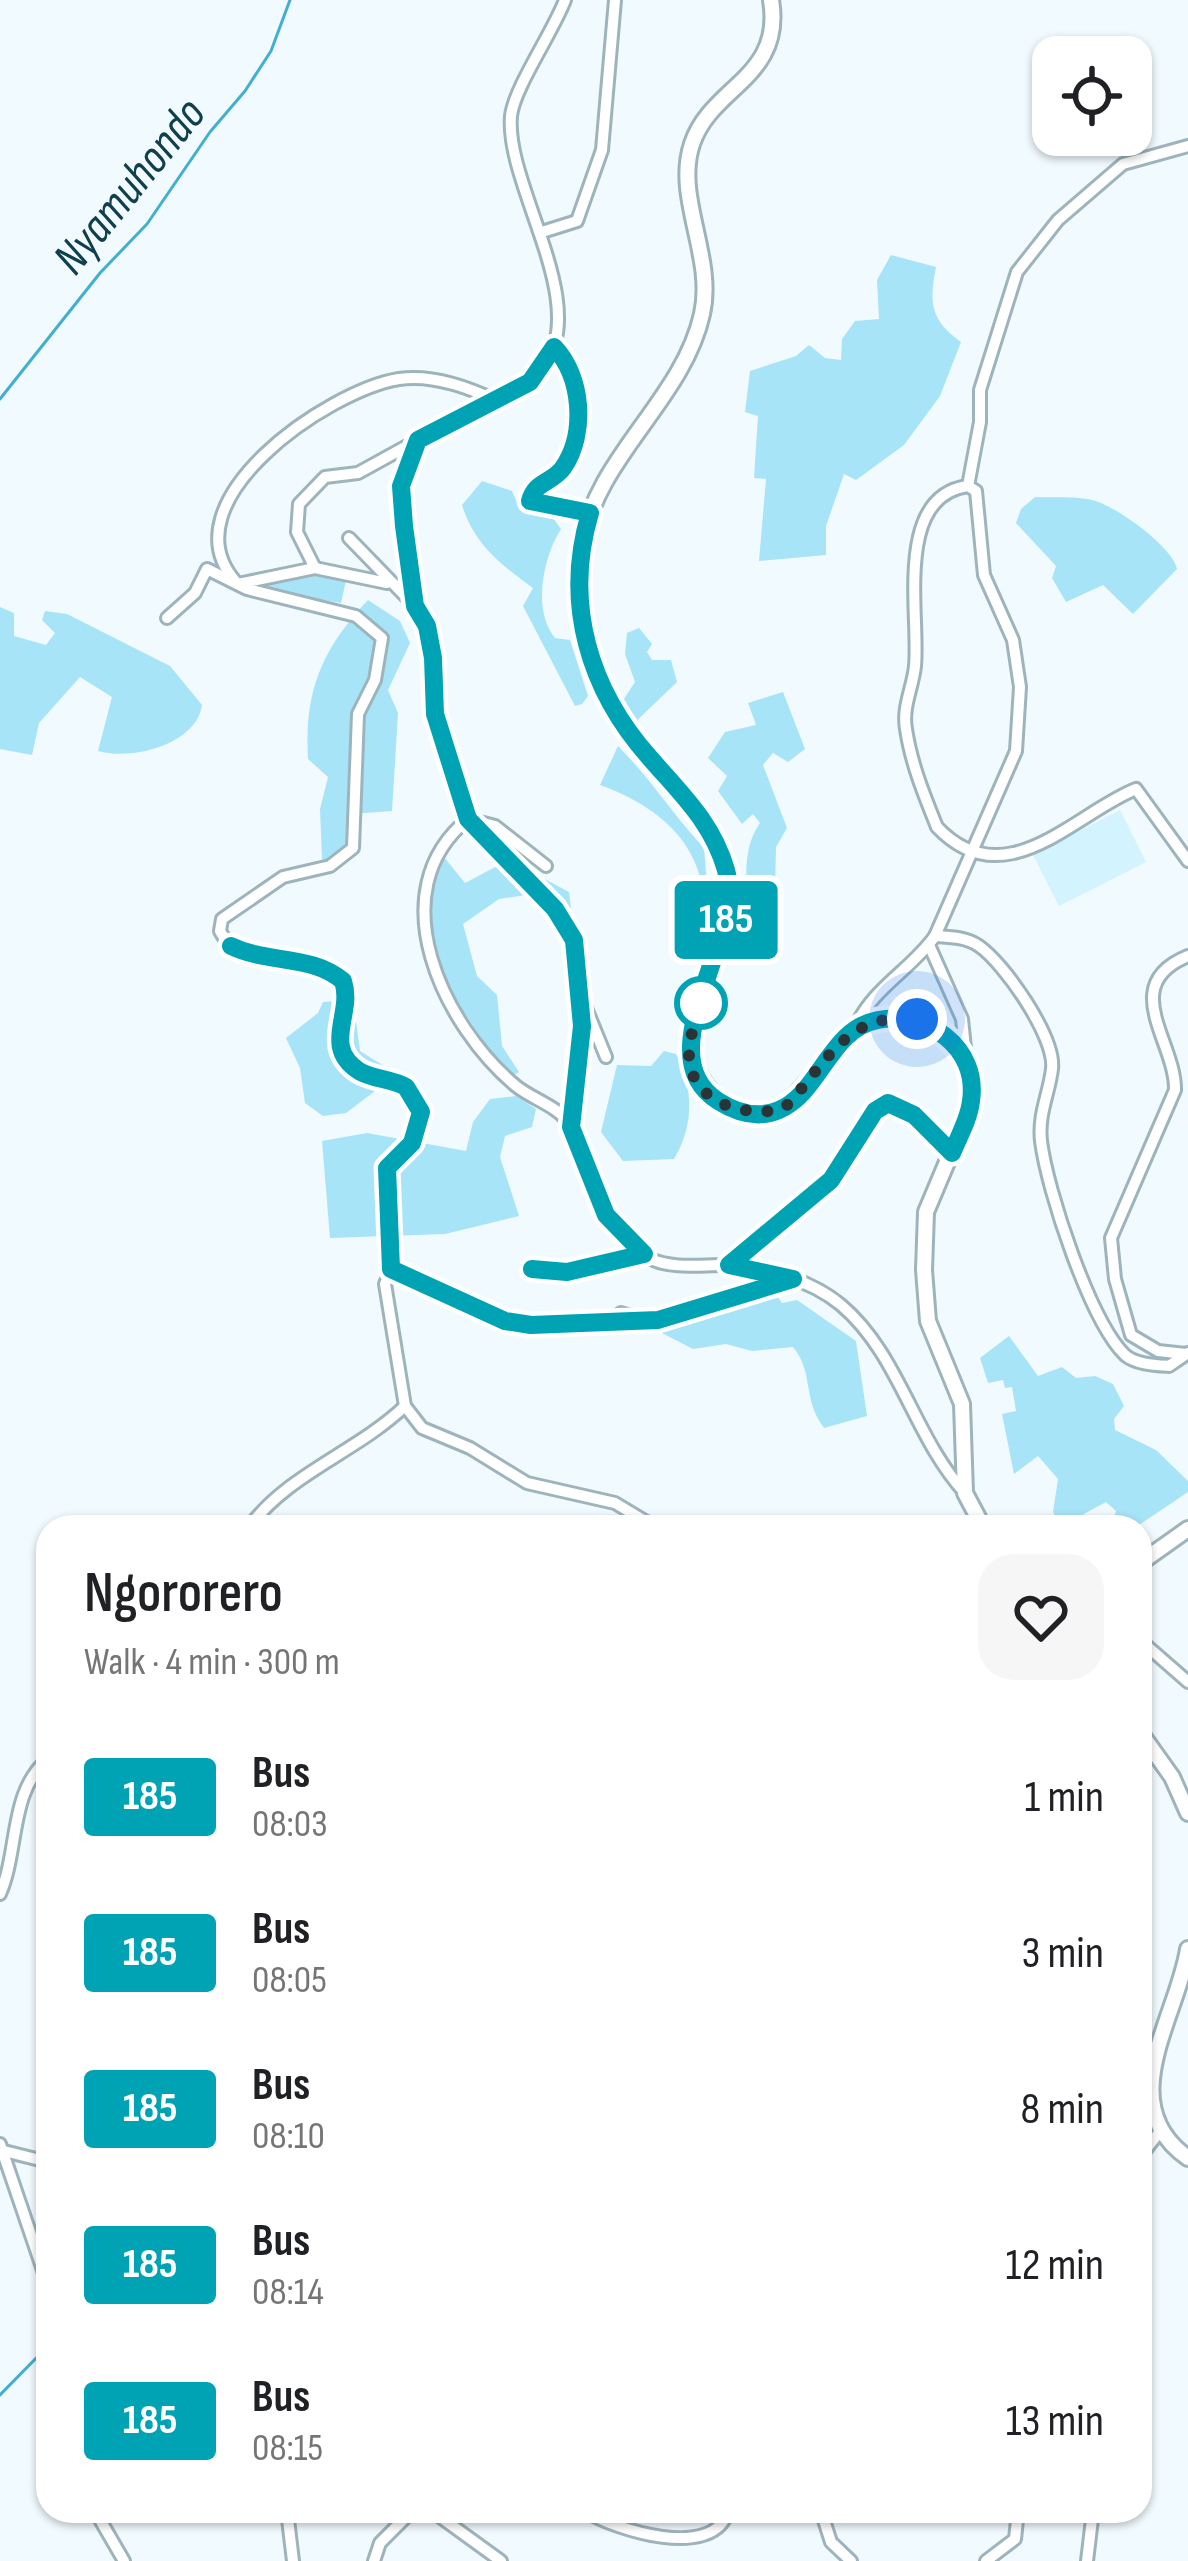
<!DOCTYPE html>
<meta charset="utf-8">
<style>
:root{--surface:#fff;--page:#f6f6f6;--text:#202124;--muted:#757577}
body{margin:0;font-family:"Sofia Sans Condensed",sans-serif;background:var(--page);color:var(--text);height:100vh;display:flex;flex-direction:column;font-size:45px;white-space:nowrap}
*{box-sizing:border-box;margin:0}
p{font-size:39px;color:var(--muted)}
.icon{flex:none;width:66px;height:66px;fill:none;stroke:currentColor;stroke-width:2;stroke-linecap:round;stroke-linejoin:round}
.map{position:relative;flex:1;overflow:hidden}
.side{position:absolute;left:36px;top:1515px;width:1116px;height:1008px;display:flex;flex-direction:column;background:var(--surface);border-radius:36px;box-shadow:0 3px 9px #0004}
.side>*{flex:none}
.badge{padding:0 24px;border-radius:9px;font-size:42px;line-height:78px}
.controls{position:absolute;left:1032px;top:36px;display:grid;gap:24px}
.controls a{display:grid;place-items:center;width:120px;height:120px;border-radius:24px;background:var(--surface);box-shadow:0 3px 9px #0004;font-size:60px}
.you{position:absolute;width:60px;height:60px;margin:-30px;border:9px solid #fff;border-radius:50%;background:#1a73e8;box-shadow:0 0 0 18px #1a73e833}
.map>.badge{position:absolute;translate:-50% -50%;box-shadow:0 0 0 6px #fff}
.round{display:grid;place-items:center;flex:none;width:126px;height:126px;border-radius:36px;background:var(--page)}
.head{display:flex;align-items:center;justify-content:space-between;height:204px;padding:0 48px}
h1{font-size:57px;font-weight:600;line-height:90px}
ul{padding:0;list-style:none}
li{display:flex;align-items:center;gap:36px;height:156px;padding:0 48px}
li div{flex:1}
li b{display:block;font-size:45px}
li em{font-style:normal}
li .badge{min-width:132px;font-weight:700;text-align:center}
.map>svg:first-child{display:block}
.built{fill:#d3f3fe}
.green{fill:#a7e4f8}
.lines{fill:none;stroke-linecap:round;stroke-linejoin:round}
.stream{stroke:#42afcf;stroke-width:3}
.minor-casing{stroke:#9eb4bc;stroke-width:16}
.major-casing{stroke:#9eb4bc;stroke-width:20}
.minor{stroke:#fff;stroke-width:10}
.major{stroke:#fff;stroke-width:14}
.line-casing{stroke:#fff;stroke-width:27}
.line{stroke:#00a3b4;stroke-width:18}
.walk{stroke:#2a3336;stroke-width:12;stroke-dasharray:0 21.6}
.stop-dot{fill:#fff;stroke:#00a3b4;stroke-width:6}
.labels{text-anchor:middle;stroke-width:9;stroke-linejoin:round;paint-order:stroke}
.water-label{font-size:48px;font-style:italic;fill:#10404e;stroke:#f1fafe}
</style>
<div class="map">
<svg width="1188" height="2561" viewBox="0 0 1188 2561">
<rect width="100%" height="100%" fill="#f1fafe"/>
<!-- built -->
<path class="built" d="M1120 810 1146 862 1059 906 1033 855Z"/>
<!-- green -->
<g class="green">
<path d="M891 255 936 267C929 302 930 320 961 342L940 396 904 445 856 480 844 474 826 526V555L759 561 766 479 754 478 758 416 745 412 750 371 796 356 809 345 825 358 841 360 842 339 855 321 879 319 877 280Z"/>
<path d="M482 481 512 491 521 511 553 518 561 529C543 557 532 610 555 638L570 640 588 696 582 704 575 706 523 606 533 588C501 565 474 544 462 505Z"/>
<path d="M1035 497C1053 498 1075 496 1092 500 1115 505 1173 547 1177 569L1133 614 1103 585 1066 602 1052 578 1056 566 1016 523 1021 509Z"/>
<path d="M304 573 347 576 341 603 261 590 254 584Z"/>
<path d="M368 600 400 621 410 643 388 690 398 713 392 811 351 814 347 846 333 859H322L320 809 328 777 308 759C304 691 322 649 368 600Z"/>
<path d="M0 607 14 613V636L46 645 55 633 42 620 45 611 67 614 170 666 202 705C197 744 132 761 98 751L112 697 80 677 39 723 32 755 0 749Z"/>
<path d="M639 628 652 644 647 652 652 660H671L677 682 629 728 618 708 635 682 625 654 627 633Z"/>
<path d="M783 692 805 749 788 762 773 753 763 765 787 828 776 847 775 889 762 909 750 907C744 881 744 844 760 823L753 814 742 824 718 791 727 776 708 758 725 732 756 725 748 703Z"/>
<path d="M618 746C650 778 673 815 704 848L709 909 704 910C705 844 658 806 600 785Z"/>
<path d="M520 854 541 877 569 892 573 926 567 942 532 894 499 899 463 924 477 976 497 995 502 1046 519 1072 511 1077C462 1014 402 938 444 857L465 883Z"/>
<path d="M334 1001 356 1021 360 1051 384 1066 383 1085 346 1113 323 1116 305 1103 300 1068 286 1038 318 1013 323 1002Z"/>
<path d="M664 1051 676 1054C694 1089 694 1126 674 1159L623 1161 601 1132 617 1065 651 1066Z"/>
<path d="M516 1096 536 1109 532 1127 505 1136 500 1157 519 1216 445 1234 330 1238 322 1141 367 1133 466 1151 473 1122 490 1099Z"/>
<path d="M775 1293 782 1303 797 1300 856 1341 867 1416 824 1428C802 1399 814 1372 793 1347L752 1351 726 1344 693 1349 656 1330Z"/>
<path d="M1009 1336 1038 1376 1062 1367 1076 1378 1095 1376 1113 1384 1124 1406 1114 1419 1115 1430 1156 1450 1188 1481V1492L1136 1527H1111L1116 1511 1106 1502 1060 1527 1053 1512 1058 1479 1038 1456 1014 1474 1002 1414 1016 1411 1012 1387 1005 1388 1003 1380 988 1383 980 1358Z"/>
</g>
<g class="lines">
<!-- stream -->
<g class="stream">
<path d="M0 399 100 273 147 224 210 132 245 91 271 51 290 0"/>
<path d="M0 2395 48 2346"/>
</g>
<defs>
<g id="minor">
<path d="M565 0C553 32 514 88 511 116 505 186 591 301 544 367 514 408 454 408 418 440L401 486 404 526 415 606 427 626 433 658 435 714 446 756 468 819 555 909 581 962 582 1026 571 1127"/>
<path d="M542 232 577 221 602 150 615 0"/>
<path d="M554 347C583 376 587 433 563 467 552 483 535 481 530 501L590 513"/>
<path d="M968 486C893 496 920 616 915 666 913 687 902 707 906 729 911 763 924 795 937 827 1005 899 1075 813 1136 789L1188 861"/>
<path d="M349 538 413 604"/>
<path d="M315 568 297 532 299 504 325 477 358 473 418 440"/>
<path d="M236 582C164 502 329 390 399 379 433 374 468 387 497 401"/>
<path d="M238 584 315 568 387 583"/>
<path d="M167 618 195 593 207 569 247 589 356 616 382 638 375 680 358 714 353 848 330 866 283 877 222 919 220 931C240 972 310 954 343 981 351 1007 329 1031 343 1053 363 1085 439 1077 418 1133 413 1147 396 1157 387 1168L391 1269 505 1321 639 1319"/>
<path d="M468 819C378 892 444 1026 516 1086 532 1099 557 1106 568 1122 597 1167 595 1232 651 1259 672 1269 700 1265 723 1265 761 1265 811 1280 841 1305 900 1355 913 1436 965 1493"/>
<path d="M472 820 495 826 546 866"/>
<path d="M935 936C950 937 966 937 979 946 1005 964 1056 1038 1052 1069 1049 1094 1038 1114 1041 1141 1047 1190 1090 1321 1125 1355 1135 1364 1155 1365 1169 1366L1188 1353"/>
<path d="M929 945 962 1019 966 1057"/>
<path d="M586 1008 606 1057"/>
<path d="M855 1028C872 988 911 970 935 936L1016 751 1020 687 1013 640 984 575 976 491 968 486 980 422V390L1017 272 1058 220 1123 164 1188 146"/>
<path d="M729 1265 831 1180 875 1111 888 1103 914 1115 952 1152"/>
<path d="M391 1269 385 1284 405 1406 422 1428 470 1448 527 1483 615 1503 655 1527"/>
<path d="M532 1269 567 1272 643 1254"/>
<path d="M621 1313C675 1332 738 1293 791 1280"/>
<path d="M1186 1354 1158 1351 1131 1335 1115 1279 1111 1238 1175 1090C1176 1042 1117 985 1188 956"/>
<path d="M249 1527C289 1473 357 1452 405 1406"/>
<path d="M1140 1640 1188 1682"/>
<path d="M0 1894C19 1851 9 1791 48 1759"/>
<path d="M0 2144 48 2285"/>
<path d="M4 2151 48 2162"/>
<path d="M1140 2157 1161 2130"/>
<path d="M95 2511 124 2561"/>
<path d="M287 2511 293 2561"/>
<path d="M432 2511 501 2561"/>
<path d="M585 2511C615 2530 714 2561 728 2511"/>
<path d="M821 2511 831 2542 851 2561"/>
<path d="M374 2561 380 2543 412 2511"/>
<path d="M986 2561 1015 2539 1018 2511"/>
<path d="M1087 2561 1093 2511"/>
</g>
<g id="major">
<path d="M771 0C784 78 711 86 692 144 674 197 715 257 702 314 683 400 595 458 582 545 570 624 596 694 646 754 678 792 725 827 728 881 733 969 635 1059 743 1114L783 1109 855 1028 875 1020 917 1019 944 1034 966 1060 971 1105 926 1212 924 1270 928 1321 962 1404 965 1493 983 1527"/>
<path d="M1140 1563 1188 1529"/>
<path d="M1140 1732 1172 1777 1188 1813"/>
<path d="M1188 1949C1178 2016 1111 2104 1188 2158"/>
</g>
</defs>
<!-- minor casing -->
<use href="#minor" class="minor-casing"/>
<!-- major casing -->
<use href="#major" class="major-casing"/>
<!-- minor -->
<use href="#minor" class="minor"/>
<!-- major -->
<use href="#major" class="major"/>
</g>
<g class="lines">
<defs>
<path id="line" d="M231 946C268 964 311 954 343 981 354 1014 321 1046 359 1071 372 1079 392 1079 406 1087L421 1112 412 1143 387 1168 391 1269 505 1321 531 1325 658 1320 793 1279 729 1265 831 1180 875 1111 888 1103 914 1115 952 1153C959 1136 969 1119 971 1101 979 1047 927 1011 878 1020 829 1029 821 1092 779 1110 758 1119 737 1113 718 1101 645 1055 745 938 726 870 712 822 682 795 650 758 589 690 563 603 590 513L530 501C535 481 552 483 563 468 587 433 582 376 554 347L530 382 418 440 401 486 404 526 415 606 427 626 433 658 435 714 468 819 555 909 574 940 582 1026 571 1127 606 1215 644 1254 567 1272 532 1269"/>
</defs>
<!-- line casing -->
<use href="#line" class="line-casing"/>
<!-- line -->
<use href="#line" class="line"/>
<!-- walk -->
<path class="walk" d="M701 1003 703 998C698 1015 689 1035 689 1054 689 1103 745 1118 783 1109 828 1064 843 1012 917 1019"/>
</g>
<!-- markers -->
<circle class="stop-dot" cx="701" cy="1003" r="24"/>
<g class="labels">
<!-- water labels -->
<g class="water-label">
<text transform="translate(128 185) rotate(-51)" y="17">Nyamuhondo</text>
</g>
</g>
</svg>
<div class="controls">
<a><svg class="icon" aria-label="locate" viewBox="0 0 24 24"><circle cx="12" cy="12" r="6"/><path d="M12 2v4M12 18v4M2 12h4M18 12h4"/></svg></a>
</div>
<div class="you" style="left:917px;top:1019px"></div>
<b class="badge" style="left:726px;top:920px;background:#00a3b4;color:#fff">185</b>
<section class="side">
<div class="head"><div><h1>Ngororero</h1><p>Walk · 4 min · 300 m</p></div><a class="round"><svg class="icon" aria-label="heart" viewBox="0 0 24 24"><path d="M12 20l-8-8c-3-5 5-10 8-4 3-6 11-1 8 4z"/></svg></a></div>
<ul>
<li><span class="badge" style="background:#00a3b4;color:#fff">185</span><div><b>Bus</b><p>08:03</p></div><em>1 min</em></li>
<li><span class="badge" style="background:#00a3b4;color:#fff">185</span><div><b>Bus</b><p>08:05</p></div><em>3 min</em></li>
<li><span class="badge" style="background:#00a3b4;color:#fff">185</span><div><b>Bus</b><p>08:10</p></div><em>8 min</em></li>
<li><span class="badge" style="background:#00a3b4;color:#fff">185</span><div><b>Bus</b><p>08:14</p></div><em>12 min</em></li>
<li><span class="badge" style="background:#00a3b4;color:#fff">185</span><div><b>Bus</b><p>08:15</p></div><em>13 min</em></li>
</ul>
</section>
</div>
